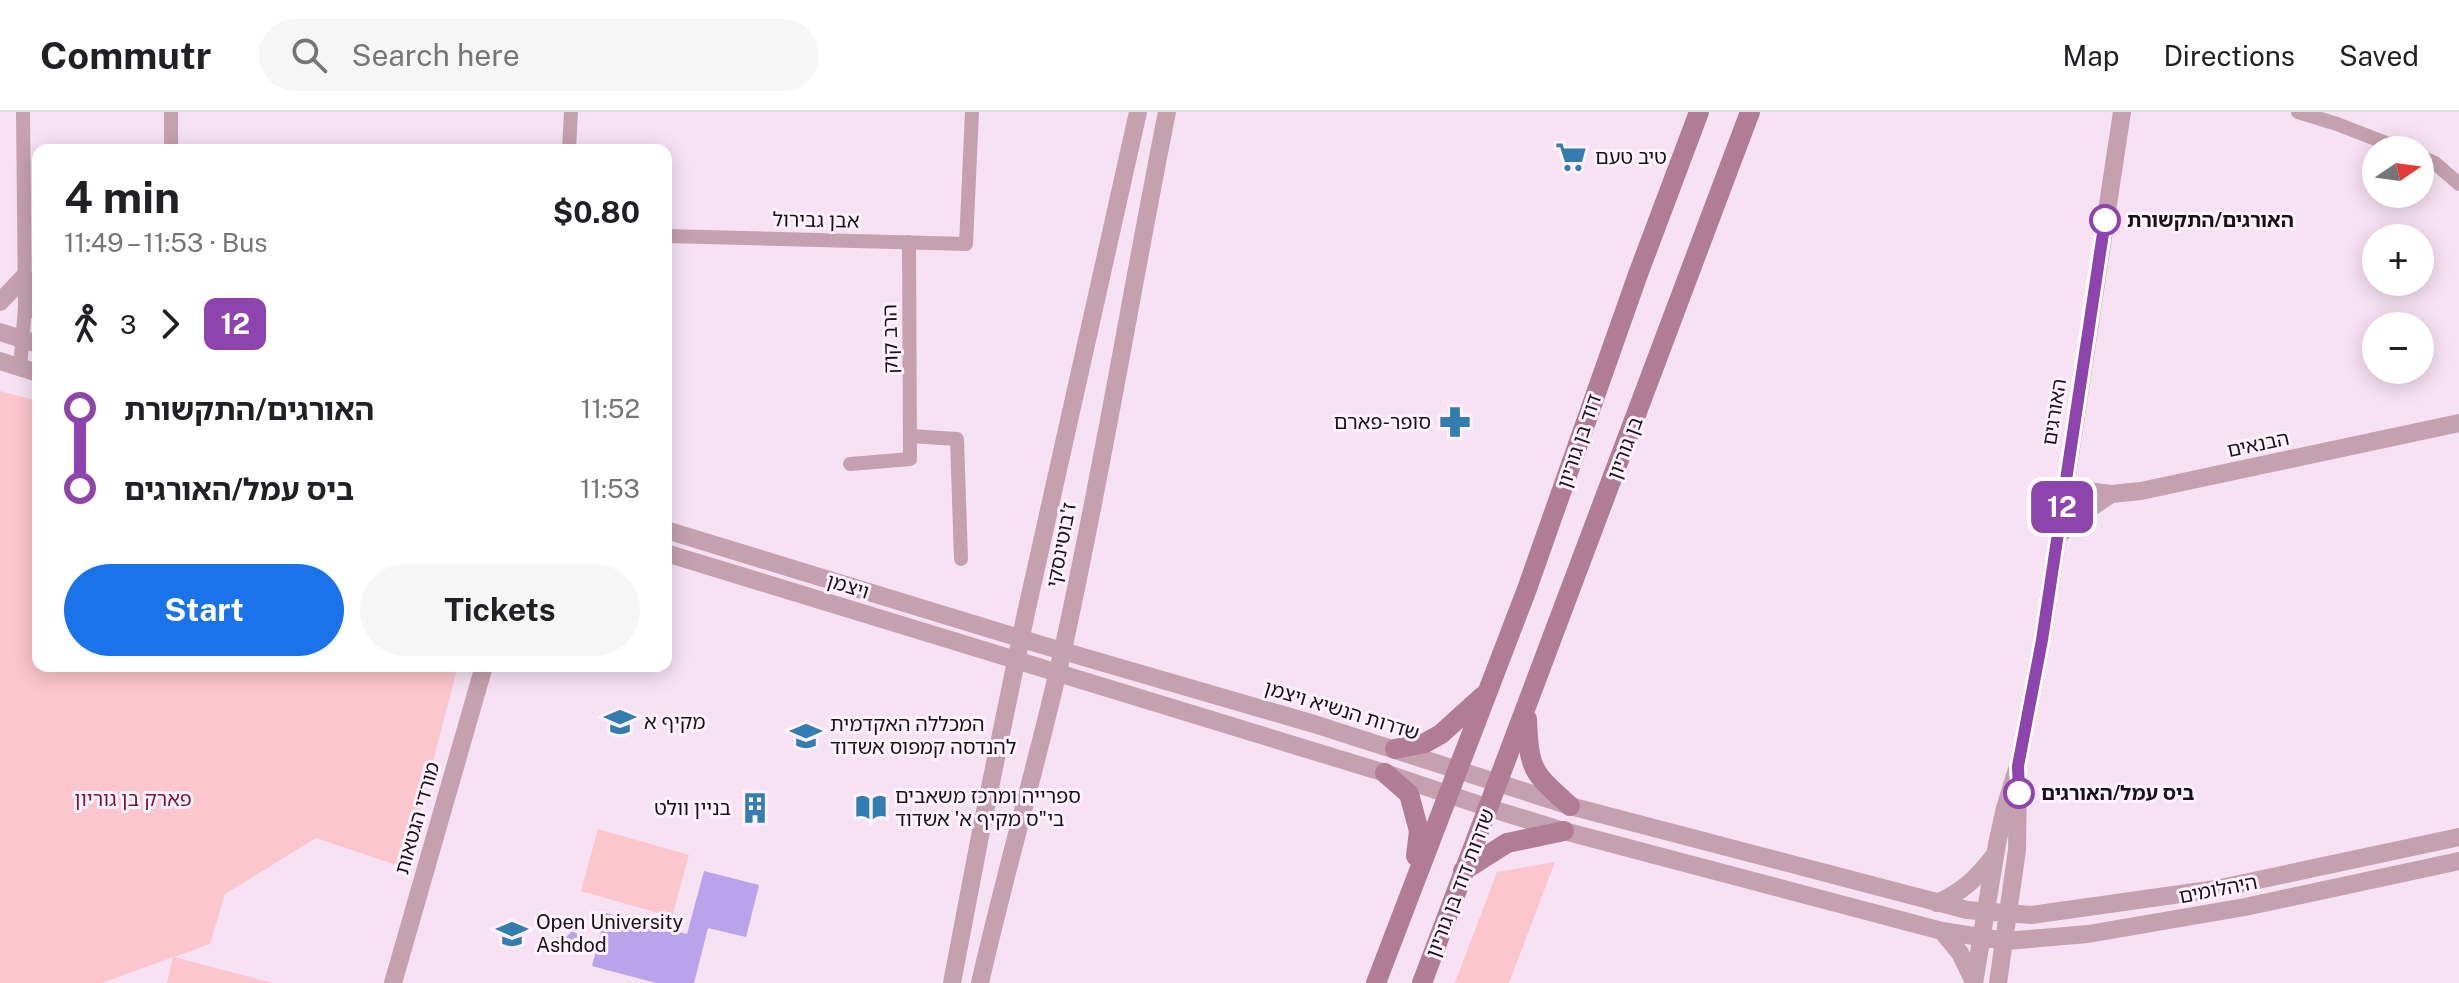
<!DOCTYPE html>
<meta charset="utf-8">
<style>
:root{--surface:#fff;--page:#f6f6f6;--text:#202124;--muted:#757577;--line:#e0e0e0;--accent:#1a73e8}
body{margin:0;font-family:"Public Sans","Noto Sans Hebrew",sans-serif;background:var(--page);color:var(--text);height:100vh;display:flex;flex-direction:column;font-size:30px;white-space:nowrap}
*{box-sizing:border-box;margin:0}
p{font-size:26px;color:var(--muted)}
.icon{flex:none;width:44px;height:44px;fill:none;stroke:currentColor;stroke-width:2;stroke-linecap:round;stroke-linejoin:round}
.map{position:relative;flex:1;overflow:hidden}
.side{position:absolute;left:32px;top:32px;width:640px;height:528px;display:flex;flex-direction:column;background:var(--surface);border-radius:16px;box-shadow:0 4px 20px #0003}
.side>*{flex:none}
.badge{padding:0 16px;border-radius:12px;font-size:28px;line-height:52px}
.needle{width:52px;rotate:77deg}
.fabs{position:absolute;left:2362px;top:24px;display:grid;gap:16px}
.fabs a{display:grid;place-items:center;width:72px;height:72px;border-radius:50%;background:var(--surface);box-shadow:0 4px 20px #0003;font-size:40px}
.map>.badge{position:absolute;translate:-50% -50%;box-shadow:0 0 0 4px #fff}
.legs{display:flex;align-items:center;gap:12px;height:88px;padding:0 32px;font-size:26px}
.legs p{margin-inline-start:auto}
.overview{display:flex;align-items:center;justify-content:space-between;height:136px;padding:0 32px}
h1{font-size:44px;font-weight:700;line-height:60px}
.button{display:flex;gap:16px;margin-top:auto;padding:16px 32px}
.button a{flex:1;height:92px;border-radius:48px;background:var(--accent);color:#fff;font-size:32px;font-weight:700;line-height:92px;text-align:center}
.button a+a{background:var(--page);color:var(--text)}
ul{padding:0 32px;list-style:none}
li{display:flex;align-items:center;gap:28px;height:80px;font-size:30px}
li i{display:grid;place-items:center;width:12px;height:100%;margin:0 10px;background:currentColor}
li i::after{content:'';width:20px;height:20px;margin:-10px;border:6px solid;border-radius:50%;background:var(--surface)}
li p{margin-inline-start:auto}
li:first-child i{background:linear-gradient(#0000 50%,currentColor 0)}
li:last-child i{background:linear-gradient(currentColor 50%,#0000 0)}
header{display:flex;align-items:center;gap:48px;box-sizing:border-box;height:112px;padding:0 40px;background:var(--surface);border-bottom:2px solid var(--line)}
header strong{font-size:38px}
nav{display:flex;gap:44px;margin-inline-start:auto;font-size:28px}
.search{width:560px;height:72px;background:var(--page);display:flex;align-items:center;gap:20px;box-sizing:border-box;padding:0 28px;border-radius:44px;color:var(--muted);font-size:30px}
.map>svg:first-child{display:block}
.green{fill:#fcc6cd}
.water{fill:#b9a4ec}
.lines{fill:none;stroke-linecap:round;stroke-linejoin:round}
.minor{stroke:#c5a1b0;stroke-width:14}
.tertiary{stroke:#c5a1b0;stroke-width:18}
.secondary{stroke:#b07d94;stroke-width:20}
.line-1-casing{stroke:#fff;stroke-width:18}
.line-1{stroke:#8e44ad;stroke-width:12}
.stop-1-dot{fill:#fff;stroke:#8e44ad;stroke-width:4}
.labels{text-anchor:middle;stroke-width:6;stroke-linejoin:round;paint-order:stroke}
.poi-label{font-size:20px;fill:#181117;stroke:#fff2fc;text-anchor:start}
.street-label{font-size:20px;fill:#181117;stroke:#fff2fc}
.stop-label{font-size:20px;font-weight:bold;fill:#181117;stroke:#fff2fc;text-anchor:start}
.park-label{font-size:20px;fill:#791634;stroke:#fff2fc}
</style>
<header>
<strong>Commutr</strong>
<div class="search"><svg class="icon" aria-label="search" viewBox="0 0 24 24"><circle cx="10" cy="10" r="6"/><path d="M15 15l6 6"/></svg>Search here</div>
<nav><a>Map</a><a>Directions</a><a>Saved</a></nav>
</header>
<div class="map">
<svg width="2459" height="871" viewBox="0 0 2459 871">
<rect width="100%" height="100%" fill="#f7e2f3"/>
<!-- green -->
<g class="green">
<path d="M0 279 38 289V554H458L405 756 316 726 225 782 210 832 174 845 273 871H167L173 845 102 871H0Z"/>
<path d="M598 717 689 743 672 805 581 779Z"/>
<path d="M1555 750 1509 871H1455L1497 760Z"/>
</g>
<!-- water -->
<g class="water">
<path d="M704 759 759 773 746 825 708 816 694 871H656L592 854 606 801 687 822Z"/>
<path d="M572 819 583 825 578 843 558 838 555 835 557 825H566Z"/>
</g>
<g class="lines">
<!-- minor -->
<g class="minor">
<path d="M171 0V38"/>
<path d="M2298 0 2337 12 2404 38"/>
<path d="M569 38 571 0"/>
<path d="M2420 44 2435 51 2459 72"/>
<path d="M666 124 966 132 972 0"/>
<path d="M20 256 25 195 23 0"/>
<path d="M910 324 957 327 961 447"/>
<path d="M850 352 910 347 909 130"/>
</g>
<!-- tertiary -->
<g class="tertiary">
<path d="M0 190 24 165 38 200"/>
<path d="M0 220 38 232"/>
<path d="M0 249 38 261"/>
<path d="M2064 376 2111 382 2141 379 2459 311"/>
<path d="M666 418 1042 533 1314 612 1570 694 1967 798 2031 803 2216 777 2459 725"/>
<path d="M2057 425 2083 401 2111 382"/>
<path d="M666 441 1385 661 1489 696 1564 719 1942 819 2006 829 2088 822 2245 795 2459 749"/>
<path d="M1937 791C1962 780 1977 766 1994 744"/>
<path d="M1942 819 1960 841 1974 870"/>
<path d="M393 871 484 554"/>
<path d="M952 871 981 719 1026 501 1138 0"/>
<path d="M980 871C1005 761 1037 652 1062 542 1102 362 1131 180 1167 0"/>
<path d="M1974 871 1997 732 2005 696 2018 654 2042 528 2122 0"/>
<path d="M1998 871 2017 738 2018 669"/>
</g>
<!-- secondary -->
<g class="secondary">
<path d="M1527 607C1529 658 1532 660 1570 694"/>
<path d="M1395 637 1425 631 1441 622 1483 584"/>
<path d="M1385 661 1409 682 1419 719 1416 744"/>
<path d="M1463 759 1507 731 1564 719"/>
<path d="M1376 871 1527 477 1637 165 1699 0"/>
<path d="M1422 871 1750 0"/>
</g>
</g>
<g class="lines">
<defs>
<path id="line-1" d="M2019 681 2018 654 2042 528 2105 108"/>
</defs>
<!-- line-1 casing -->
<use href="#line-1" class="line-1-casing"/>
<!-- line-1 -->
<use href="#line-1" class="line-1"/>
</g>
<!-- icons -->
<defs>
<symbol id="supermarket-bare" viewBox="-9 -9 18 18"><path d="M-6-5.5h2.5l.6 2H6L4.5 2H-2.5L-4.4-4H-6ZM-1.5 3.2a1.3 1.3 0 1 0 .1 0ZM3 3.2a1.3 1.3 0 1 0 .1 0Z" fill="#347db1" stroke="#fff2fc" stroke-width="2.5" paint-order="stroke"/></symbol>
<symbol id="pharmacy-bare" viewBox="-9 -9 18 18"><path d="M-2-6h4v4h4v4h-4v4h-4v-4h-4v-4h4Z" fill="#347db1" stroke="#fff2fc" stroke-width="2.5" paint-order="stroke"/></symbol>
<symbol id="school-bare" viewBox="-9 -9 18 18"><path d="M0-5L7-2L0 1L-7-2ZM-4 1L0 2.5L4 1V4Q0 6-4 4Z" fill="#347db1" stroke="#fff2fc" stroke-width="2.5" paint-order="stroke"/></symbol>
<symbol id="university-bare" viewBox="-9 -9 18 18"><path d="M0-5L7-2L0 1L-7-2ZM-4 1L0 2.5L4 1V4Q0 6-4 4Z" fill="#347db1" stroke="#fff2fc" stroke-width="2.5" paint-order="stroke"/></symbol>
<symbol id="library-bare" viewBox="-9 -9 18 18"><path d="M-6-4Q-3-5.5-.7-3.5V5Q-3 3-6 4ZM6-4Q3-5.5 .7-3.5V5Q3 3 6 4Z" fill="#347db1" stroke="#fff2fc" stroke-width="2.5" paint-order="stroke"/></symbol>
<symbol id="building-bare" viewBox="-9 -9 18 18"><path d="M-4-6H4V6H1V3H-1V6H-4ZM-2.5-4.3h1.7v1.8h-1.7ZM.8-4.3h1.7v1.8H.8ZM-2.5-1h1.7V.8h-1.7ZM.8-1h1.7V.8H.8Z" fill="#347db1" stroke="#fff2fc" stroke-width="2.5" paint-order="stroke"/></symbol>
</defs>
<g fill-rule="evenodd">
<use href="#supermarket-bare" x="1549" y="23" width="44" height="44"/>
<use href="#pharmacy-bare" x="1433" y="288" width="44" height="44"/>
<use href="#school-bare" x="598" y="588" width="44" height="44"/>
<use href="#university-bare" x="784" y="602" width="44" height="44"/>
<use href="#library-bare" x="849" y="673" width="44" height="44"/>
<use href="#building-bare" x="733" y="674" width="44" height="44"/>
<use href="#university-bare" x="490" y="800" width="44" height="44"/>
</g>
<!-- markers -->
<g class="stop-1-dot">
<circle cx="2105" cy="108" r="14"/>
<circle cx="2019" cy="681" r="14"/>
</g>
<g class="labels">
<!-- poi labels -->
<g class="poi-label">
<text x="1595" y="52">טיב טעם</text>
<text x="1431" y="317" text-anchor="end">סופר-פארם</text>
<text x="644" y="617">מקיף א</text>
<text x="830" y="619">המכללה האקדמית<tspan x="830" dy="23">להנדסה קמפוס אשדוד</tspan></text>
<text x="895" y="691">ספרייה ומרכז משאבים<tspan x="895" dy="23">בי"ס מקיף א' אשדוד</tspan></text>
<text x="731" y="703" text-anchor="end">בניין וולט</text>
<text x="536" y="817">Open University<tspan x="536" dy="23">Ashdod</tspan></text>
</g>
<!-- street labels -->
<g class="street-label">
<text transform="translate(816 108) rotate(1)" y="7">אבן גבירול</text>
<text transform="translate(890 227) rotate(-91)" y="7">הרב קוק</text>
<text transform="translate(2054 300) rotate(-81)" y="7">האורגים</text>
<text transform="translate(1579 329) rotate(-71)" y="7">דוד בן גוריון</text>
<text transform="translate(2258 332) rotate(-12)" y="7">הבנאים</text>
<text transform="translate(1625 336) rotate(-69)" y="7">בן גוריון</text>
<text transform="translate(1061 433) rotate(-79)" y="7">ז'בוטינסקי</text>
<text transform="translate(848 474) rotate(17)" y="7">ויצמן</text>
<text transform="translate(1342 598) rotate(17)" y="7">שדרות הנשיא ויצמן</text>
<text transform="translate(417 706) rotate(-74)" y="7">מורדי הגטאות</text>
<text transform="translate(1460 771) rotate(-69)" y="7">שדרות דוד בן גוריון</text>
<text transform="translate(2218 777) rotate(-11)" y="7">היהלומים</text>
</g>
<!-- stop labels -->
<g class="stop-label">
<text x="2127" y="115">האורגים/התקשורת</text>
<text x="2041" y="688">ביס עמל/האורגים</text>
</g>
<!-- park labels -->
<g class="park-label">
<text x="133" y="694">פארק בן גוריון</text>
</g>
</g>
</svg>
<div class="fabs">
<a><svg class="needle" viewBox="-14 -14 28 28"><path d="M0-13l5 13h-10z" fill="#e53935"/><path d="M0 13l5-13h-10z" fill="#757577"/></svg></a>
<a>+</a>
<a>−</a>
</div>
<b class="badge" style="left:2062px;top:395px;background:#8e44ad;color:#fff">12</b>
<section class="side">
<div class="overview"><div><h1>4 min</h1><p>11:49 – 11:53 · Bus</p></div><b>$0.80</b></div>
<div class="legs"><svg class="icon" aria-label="walk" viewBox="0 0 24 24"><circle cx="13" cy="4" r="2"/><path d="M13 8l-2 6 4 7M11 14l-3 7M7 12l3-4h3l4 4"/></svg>3<svg class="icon" aria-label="forward" viewBox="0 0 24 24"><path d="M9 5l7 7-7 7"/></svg><b class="badge" style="background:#8e44ad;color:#fff">12</b></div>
<ul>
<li><i style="color:#8e44ad"></i><b>האורגים/התקשורת</b><p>11:52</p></li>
<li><i style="color:#8e44ad"></i><b>ביס עמל/האורגים</b><p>11:53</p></li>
</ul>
<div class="button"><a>Start</a><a>Tickets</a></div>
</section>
</div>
